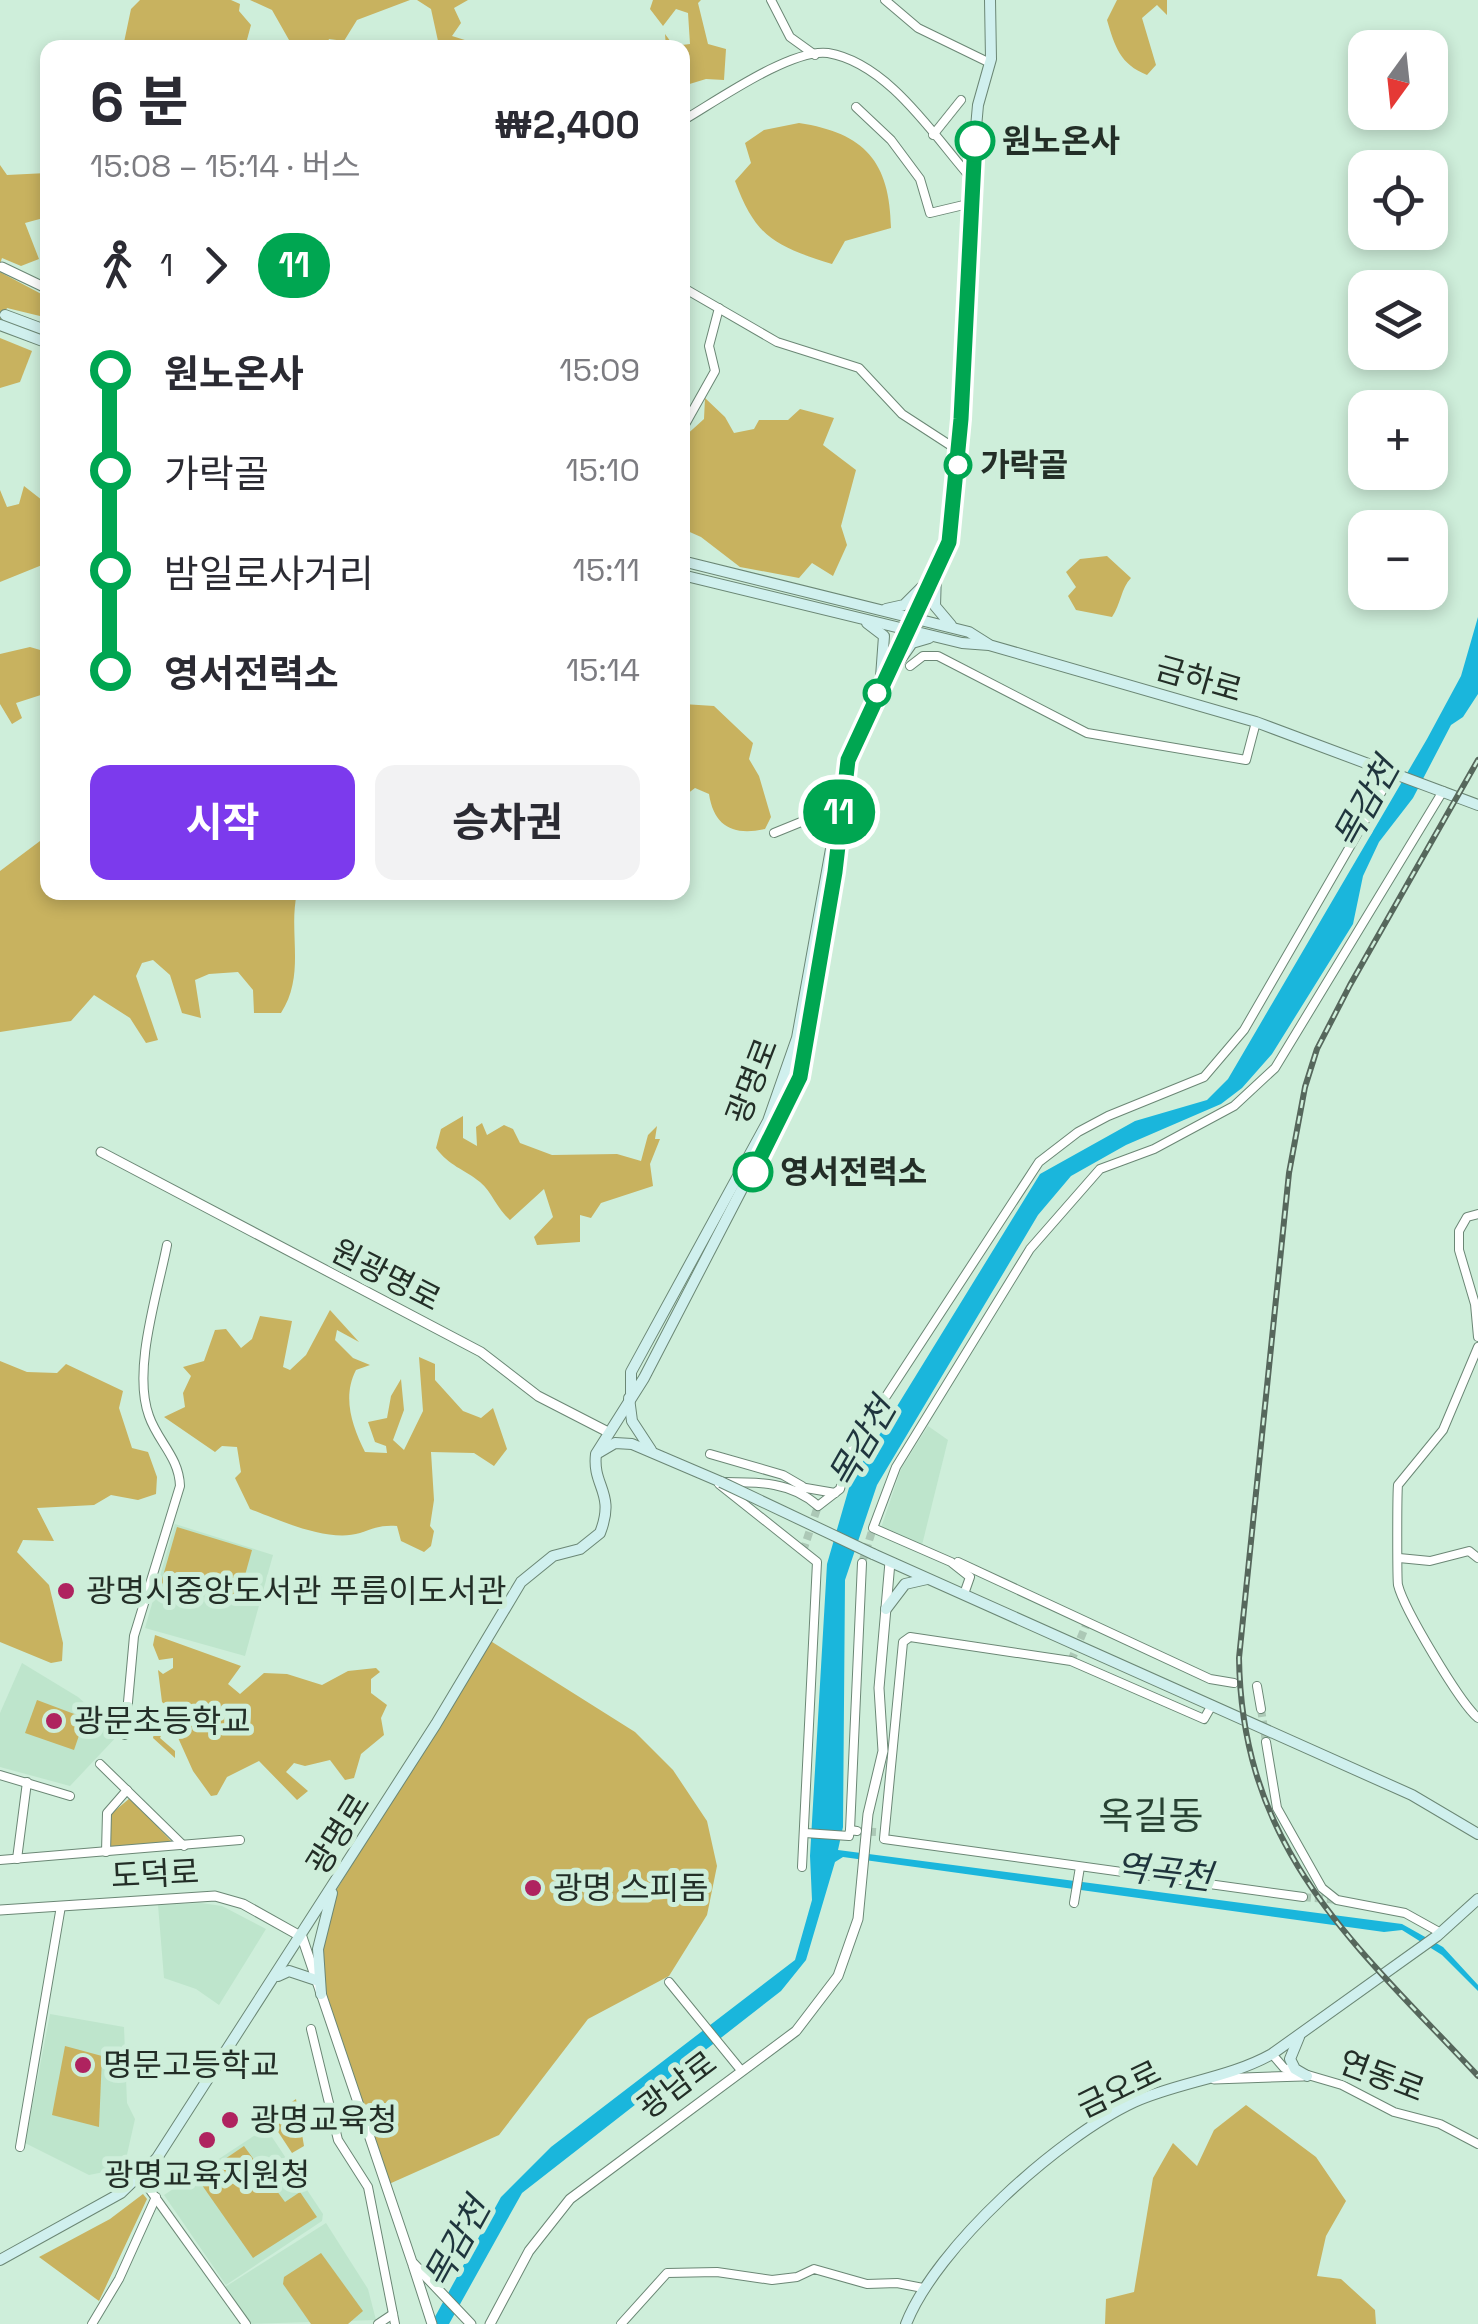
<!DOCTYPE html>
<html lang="ko">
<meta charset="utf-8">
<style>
:root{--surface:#fff;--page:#f2f2f3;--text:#2b2b33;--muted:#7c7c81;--accent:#7c3aed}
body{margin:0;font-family:"Space Grotesk","Noto Sans KR",sans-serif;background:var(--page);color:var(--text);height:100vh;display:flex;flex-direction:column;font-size:38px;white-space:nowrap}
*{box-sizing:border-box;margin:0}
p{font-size:32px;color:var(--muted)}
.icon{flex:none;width:55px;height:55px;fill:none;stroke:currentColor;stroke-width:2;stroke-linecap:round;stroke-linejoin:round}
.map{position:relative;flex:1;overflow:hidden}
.panel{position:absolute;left:40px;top:40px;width:650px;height:860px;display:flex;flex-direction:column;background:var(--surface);border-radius:20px;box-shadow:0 5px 15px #0003}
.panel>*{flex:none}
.badge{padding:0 20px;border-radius:32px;font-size:35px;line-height:65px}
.needle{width:65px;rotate:195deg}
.fabs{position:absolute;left:1348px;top:30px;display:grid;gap:20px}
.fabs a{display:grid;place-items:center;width:100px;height:100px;border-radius:20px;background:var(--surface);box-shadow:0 5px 15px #0003;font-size:50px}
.map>.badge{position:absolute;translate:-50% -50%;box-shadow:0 0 0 5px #fff}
.legs{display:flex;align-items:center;gap:15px;height:110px;padding:0 50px;font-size:32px}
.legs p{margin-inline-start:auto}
.head{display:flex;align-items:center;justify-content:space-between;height:170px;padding:0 50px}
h1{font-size:55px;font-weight:700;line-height:75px}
.cta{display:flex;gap:20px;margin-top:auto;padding:20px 50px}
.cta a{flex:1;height:115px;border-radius:20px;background:var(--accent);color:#fff;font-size:40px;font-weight:700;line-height:115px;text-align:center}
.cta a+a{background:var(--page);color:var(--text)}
ul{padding:0 50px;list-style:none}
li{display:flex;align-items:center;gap:35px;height:100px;font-size:38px}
li i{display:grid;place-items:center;width:15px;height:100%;margin:0 12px;background:currentColor}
li i::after{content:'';width:25px;height:25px;margin:-12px;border:8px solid;border-radius:50%;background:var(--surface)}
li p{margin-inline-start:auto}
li:first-child i{background:linear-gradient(#0000 50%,currentColor 0)}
li:last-child i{background:linear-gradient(currentColor 50%,#0000 0)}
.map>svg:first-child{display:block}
.built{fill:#bee5cc}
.green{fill:#c8b25f}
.water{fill:#1ab6dc}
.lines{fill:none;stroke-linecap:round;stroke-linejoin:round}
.minor-tunnel{stroke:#acc8b6;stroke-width:8;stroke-dasharray:8 4;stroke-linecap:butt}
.minor-casing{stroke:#6b8775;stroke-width:10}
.tertiary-casing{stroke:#6b8775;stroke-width:11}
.secondary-casing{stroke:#6b8775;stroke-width:12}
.minor{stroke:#fff;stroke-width:8}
.tertiary{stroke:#fff;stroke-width:9}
.secondary{stroke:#d0f0ee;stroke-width:10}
.rail-casing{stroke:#56675c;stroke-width:6}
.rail{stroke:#ceeeda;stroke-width:2.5;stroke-dasharray:8;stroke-linecap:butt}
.secondary-bridge-casing{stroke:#6b8775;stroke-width:12;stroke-linecap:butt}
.secondary-bridge{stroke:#d0f0ee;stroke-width:10}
.line-1-casing{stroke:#fff;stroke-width:22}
.line-1{stroke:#00a651;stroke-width:15}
.stop-1-dot{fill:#fff;stroke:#00a651;stroke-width:5}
.poi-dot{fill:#af235f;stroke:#ceeeda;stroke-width:4}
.labels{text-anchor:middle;stroke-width:10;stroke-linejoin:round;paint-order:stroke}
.stop-label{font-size:32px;font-weight:bold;fill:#232e27;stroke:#ceeeda;text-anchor:start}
.street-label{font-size:32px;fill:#232e27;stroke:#ceeeda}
.poi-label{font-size:32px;fill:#232e27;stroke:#ceeeda;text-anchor:start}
.water-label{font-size:35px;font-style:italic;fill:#1f353d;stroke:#ceeeda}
.quarter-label{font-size:38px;fill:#284233;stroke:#ceeeda}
</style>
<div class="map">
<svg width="1478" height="2324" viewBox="0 0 1478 2324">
<rect width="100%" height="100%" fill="#ceeeda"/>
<!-- built -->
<g class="built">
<path d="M928 1426 948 1440 922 1545 881 1528 901 1469Z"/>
<path d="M175 1524 273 1555 245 1656 145 1628Z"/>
<path d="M22 1663 78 1697 119 1734 70 1786 0 1767V1713Z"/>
<path d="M201 1903 222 1906 266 1929 219 2005 196 1989 164 1978 158 1905Z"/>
<path d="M50 2014 124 2027 127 2103 135 2119 124 2168 89 2175 25 2143Z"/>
<path d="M266 2128 323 2214 322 2221 226 2285 164 2195Z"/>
<path d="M326 2223 368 2289 376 2320 250 2324 225 2287Z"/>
</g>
<!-- green -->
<g class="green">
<path d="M140 0H231L240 4 239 11 251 25 245 47H123L131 9Z"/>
<path d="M250 0H410L357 20 344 41 329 39 325 48 293 47 272 10Z"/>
<path d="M417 0H468L454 8 461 23 452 36 468 41 452 48 438 41 431 9Z"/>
<path d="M653 0H701L698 3 708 44 726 49 724 80 706 79 683 86 682 48 666 47 665 34 674 46 690 44 688 13 676 9 663 26 650 9Z"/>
<path d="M1117 0H1167V15L1157 5 1142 18 1156 65 1147 75C1120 64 1115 47 1107 20Z"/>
<path d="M799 123C865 133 890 162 891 228L845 241 832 264C775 246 756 238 735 181L751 163 745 143 764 130Z"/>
<path d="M0 165 7 175 47 173V217L25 223 39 259 21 266 2 258 0 264Z"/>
<path d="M0 272 47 297 44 317 7 308 0 323Z"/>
<path d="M0 338 32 351 20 382 0 388Z"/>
<path d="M705 398 725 417 734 433 754 429 759 420H788L800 409 834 418 823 445 856 470 841 526 847 545 833 576 812 563 799 578 740 567 701 537 683 529V438L704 419Z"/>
<path d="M24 486 47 504V563L0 582V490L7 507 19 504Z"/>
<path d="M1107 556 1131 578C1121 588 1121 604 1112 617L1076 610 1068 596 1076 587 1066 572 1080 559Z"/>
<path d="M30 647 47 652V693L16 703 22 718 12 724 0 704V654Z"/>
<path d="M683 704 714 706 753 743 749 759 759 776 771 817 765 829C734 836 714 827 709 794L695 788 683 797Z"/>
<path d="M44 838 48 892 88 893 102 900 134 892 297 893C288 933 306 974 281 1013H254L253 990 238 972 209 974 195 980 201 1018 182 1013 170 975 153 960 142 963 136 976 158 1040 146 1043 130 1018 94 995 71 1021 0 1032V871Z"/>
<path d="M463 1116V1138L477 1146 476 1127 482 1123 487 1135 504 1125 513 1129 520 1143 552 1155 617 1154 641 1161 648 1135 657 1126 655 1139H660L650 1164 653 1186 601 1203 591 1218 580 1215V1242L537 1245 534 1237 553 1217 544 1189 510 1220C497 1209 492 1192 480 1182 464 1169 449 1166 436 1148L441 1129Z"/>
<path d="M330 1310 359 1342 337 1330 335 1340 353 1358 370 1365 356 1370C342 1397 352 1426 365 1452L387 1453 386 1446 375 1442 368 1422 387 1418 391 1396 401 1379 404 1410 393 1440 404 1450 423 1411 419 1357 435 1364V1380L463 1411 481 1418 493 1408 507 1449 494 1466 474 1453 431 1452 434 1500 430 1526 434 1531 431 1546 424 1552 401 1541 397 1526C380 1525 375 1528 360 1533 328 1543 279 1520 250 1509L235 1478 241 1472 237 1447 222 1446 215 1452 164 1417 185 1407 183 1393 191 1376 183 1367 204 1361 215 1330 226 1329 241 1348 252 1339 260 1316 292 1321 283 1367 290 1370 306 1355Z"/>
<path d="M0 1361 27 1372 57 1373 66 1364 123 1391 119 1408 132 1448 148 1452 157 1477 156 1494 138 1500 111 1495 94 1505 37 1508 54 1541 23 1540 17 1552 49 1585 63 1643 62 1661 51 1663 0 1642Z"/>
<path d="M177 1527 252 1550 237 1604 161 1583Z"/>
<path d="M155 1635 241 1666 228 1684 240 1694 264 1673 287 1674 322 1685 348 1671 376 1668 380 1672 371 1679V1693L387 1705 381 1718 384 1735 361 1754 354 1778 345 1780 330 1760 305 1766 294 1763 286 1772 308 1791 297 1800 259 1761 227 1777 217 1795 211 1796 193 1771 175 1731 164 1729 160 1738 175 1751V1758L153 1738 157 1719 176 1714 162 1702 158 1670 163 1674 173 1668V1658L159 1660 153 1645Z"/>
<path d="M489 1640 635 1732 673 1770 707 1821 717 1866 707 1915 669 1976 588 2019 499 2135 389 2184 313 1953 337 1889Z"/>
<path d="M37 1700 85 1718 74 1750 25 1733Z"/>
<path d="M130 1798 174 1844 108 1848 111 1814Z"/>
<path d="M65 2046 102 2056 99 2127 52 2115Z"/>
<path d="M296 2099 304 2146 292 2153 269 2118Z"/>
<path d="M1246 2105 1316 2157 1346 2201 1326 2236 1317 2276 1341 2279 1375 2310 1376 2324H1105L1106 2299 1134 2292 1153 2178 1173 2143 1197 2166 1214 2130Z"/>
<path d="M244 2146 285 2202 300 2192 317 2217 253 2258 197 2178Z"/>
<path d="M143 2194 147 2199 99 2301 39 2257 110 2219Z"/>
<path d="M321 2253 363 2311 348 2324H311L283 2284 284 2277Z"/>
</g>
<!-- water -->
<path class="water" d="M1478 617V694L1463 717 1451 725 1413 798 1379 842 1363 876 1353 924 1272 1054 1242 1088 1221 1104 1126 1145 1071 1176 1038 1215 877 1485 845 1580 843 1827 838 1850 1402 1924 1443 1947 1478 1985V1991L1442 1955 1402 1930 1384 1932 843 1857 835 1862 806 1960 781 1991 522 2193 449 2324H431L501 2197 551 2147 795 1960 812 1900 810 1856 827 1564 851 1481 1040 1174 1135 1121 1207 1100 1228 1079 1427 739 1461 676Z"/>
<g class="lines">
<!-- minor-tunnel -->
<g class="minor-tunnel">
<path d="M803 1551 818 1506"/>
<path d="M862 1563 873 1528"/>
<path d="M1071 1661 1087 1623"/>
<path d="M1261 1709 1266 1742"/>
<path d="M857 1831 876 1832"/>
<path d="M1303 1897 1337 1900"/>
</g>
<defs>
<g id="minor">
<path d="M771 0 790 37 815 55"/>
<path d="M885 0 918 28 990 63"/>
<path d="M856 107 891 140 920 179 930 213 972 203"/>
<path d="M682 121C715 102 791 48 828 53 888 63 934 136 971 178"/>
<path d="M933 135 961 100"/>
<path d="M682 287 777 342 859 368 902 414 959 451"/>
<path d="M683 428 715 371 709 346 719 308"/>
<path d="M910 666 923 656H938L1087 733 1246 760 1256 722"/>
<path d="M774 833 806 820H838"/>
<path d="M1478 1214 1467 1217 1459 1231V1250L1475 1304 1478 1337"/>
<path d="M1478 1347 1443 1430 1398 1485C1397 1494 1397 1580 1398 1585 1404 1609 1460 1703 1478 1718"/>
<path d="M710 1454 783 1475 802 1486"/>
<path d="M725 1482C759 1482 792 1482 818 1506L840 1489 851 1450 1039 1162 1078 1132 1108 1116 1204 1077 1244 1030 1393 772"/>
<path d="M719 1484 817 1562 802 1867"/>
<path d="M800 1487 835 1493"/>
<path d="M1399 1558 1430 1561 1469 1551 1478 1558"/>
<path d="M958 1562 1210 1679 1234 1683"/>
<path d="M964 1594 970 1577 951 1562 873 1528 896 1467 1030 1249 1100 1169 1154 1149 1234 1106 1275 1068 1443 791"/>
<path d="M1257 1686 1261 1709"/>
<path d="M1212 1705 1204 1719 1071 1661 910 1637 903 1642 884 1839 1303 1897"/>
<path d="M125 1735 134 1636 180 1486C179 1457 158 1442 149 1416 132 1370 158 1292 167 1245"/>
<path d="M1266 1742 1277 1808 1322 1888 1337 1900 1405 1913 1441 1933"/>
<path d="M100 1764 184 1846"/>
<path d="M0 1775 70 1796"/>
<path d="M850 1830 862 1563"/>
<path d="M805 1833 849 1836 850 1830 857 1831"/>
<path d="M106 1852 107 1813 127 1790"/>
<path d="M17 1859 27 1782"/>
<path d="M0 1860 240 1840"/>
<path d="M1074 1903 1080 1867"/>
<path d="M669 1982 740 2069"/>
<path d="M311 2029 338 2140 368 2187 395 2324"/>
<path d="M1272 2054 1284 2068 1342 2085 1394 2112 1440 2124 1478 2144"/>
<path d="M20 2147 61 1906"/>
<path d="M140 2176 246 2324"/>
<path d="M92 2324 119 2279 156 2197"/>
<path d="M378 2324 393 2314"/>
<path d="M621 2324 667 2273 717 2272 772 2280 797 2277 814 2269 867 2284 897 2283 923 2288"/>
</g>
<g id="tertiary">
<path d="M2 267 48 289"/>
<path d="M101 1152 481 1352 538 1396 608 1432"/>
<path d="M0 1910 215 1896 243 1904 302 1937 412 2262 471 2324"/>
<path d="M1214 2079 1303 2076"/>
<path d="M413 2265 432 2324"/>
<path d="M490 2324 529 2251 570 2199 796 2031 838 1976 858 1919 868 1814 883 1751 879 1688 890 1562"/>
</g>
<g id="secondary">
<path d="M5 315 48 331"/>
<path d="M0 325 48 343"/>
<path d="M682 561 969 632 988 644"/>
<path d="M936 573 935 606 951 625"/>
<path d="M682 575 962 643 989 645 1256 722 1478 805"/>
<path d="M886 609 904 605 928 581"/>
<path d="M867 623 884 636 881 677"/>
<path d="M898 663 912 643 929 638"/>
<path d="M631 1393V1372L768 1121 797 1038 847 760 949 542 961 419 972 172 978 105 991 59 990 0"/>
<path d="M629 1398 632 1421 651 1450"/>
<path d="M598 1453 615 1443 632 1444 721 1482"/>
<path d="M873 1554 1412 1795 1478 1834"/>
<path d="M886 1609 905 1584 927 1579"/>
<path d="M278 1976 289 1971 316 1980"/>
<path d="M321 1994 318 1949 332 1893"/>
<path d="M1299 2037 1290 2059 1295 2069 1307 2076"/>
<path d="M0 2260 121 2193 157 2158 436 1724 521 1582 553 1556 580 1549 600 1533C616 1492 592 1487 596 1454L644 1378 800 1077 835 873 838 820"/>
<path d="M906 2324C936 2247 1059 2137 1134 2102 1179 2082 1229 2078 1272 2054L1437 1936 1478 1899"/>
</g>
</defs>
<!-- minor casing -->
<use href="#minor" class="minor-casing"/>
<!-- tertiary casing -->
<use href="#tertiary" class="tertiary-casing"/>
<!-- secondary casing -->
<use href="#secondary" class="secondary-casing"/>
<!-- minor -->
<use href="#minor" class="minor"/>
<!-- tertiary -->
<use href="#tertiary" class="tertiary"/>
<!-- secondary -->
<use href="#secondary" class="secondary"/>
<defs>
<path id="rail" d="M1478 760 1350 985 1317 1049 1305 1087 1289 1173 1239 1658C1242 1852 1355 1944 1478 2076"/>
</defs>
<!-- rail casing -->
<use href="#rail" class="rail-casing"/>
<!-- rail -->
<use href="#rail" class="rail"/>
<defs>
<path id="secondary-bridge" d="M721 1482 873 1554"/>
</defs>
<!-- secondary-bridge casing -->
<use href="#secondary-bridge" class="secondary-bridge-casing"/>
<!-- secondary-bridge -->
<use href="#secondary-bridge" class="secondary-bridge"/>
</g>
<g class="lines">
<defs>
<path id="line-1" d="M753 1172 800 1077 835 872 848 760 949 542 961 419 975 141"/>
</defs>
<!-- line-1 casing -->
<use href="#line-1" class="line-1-casing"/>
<!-- line-1 -->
<use href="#line-1" class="line-1"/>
</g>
<!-- markers -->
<g class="stop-1-dot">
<circle cx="975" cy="141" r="18"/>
<circle cx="958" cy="465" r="12"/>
<circle cx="877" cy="693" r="12"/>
<circle cx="753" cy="1172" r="18"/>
</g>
<g class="poi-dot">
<circle cx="66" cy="1591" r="10"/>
<circle cx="54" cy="1721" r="10"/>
<circle cx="533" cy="1888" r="10"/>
<circle cx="83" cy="2065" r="10"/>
<circle cx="230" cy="2120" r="10"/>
<circle cx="207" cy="2140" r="10"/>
</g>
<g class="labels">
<!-- stop labels -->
<g class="stop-label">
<text x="1002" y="152">원노온사</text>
<text x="980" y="476">가락골</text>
<text x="780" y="1183">영서전력소</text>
</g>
<!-- street labels -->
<g class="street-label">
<text transform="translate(1199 679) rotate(16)" y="11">금하로</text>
<text transform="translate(752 1081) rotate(-69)" y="11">광명로</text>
<text transform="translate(386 1275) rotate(27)" y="11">원광명로</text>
<text transform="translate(338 1834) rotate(-58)" y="11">광명로</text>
<text transform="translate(155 1874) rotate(-3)" y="11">도덕로</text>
<text transform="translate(1382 2076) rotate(21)" y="11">연동로</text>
<text transform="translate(677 2085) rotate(-37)" y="11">광남로</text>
<text transform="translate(1119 2089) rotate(-26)" y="11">금오로</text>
</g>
<!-- poi labels -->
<g class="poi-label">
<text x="86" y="1602">광명시중앙도서관 푸름이도서관</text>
<text x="74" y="1732">광문초등학교</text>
<text x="553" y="1899">광명 스피돔</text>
<text x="103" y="2076">명문고등학교</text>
<text x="250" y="2131">광명교육청</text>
<text x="207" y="2186" text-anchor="middle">광명교육지원청</text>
</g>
<!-- water labels -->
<g class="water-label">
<text transform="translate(1366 803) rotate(-61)" y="12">목감천</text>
<text transform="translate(862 1443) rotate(-60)" y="12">목감천</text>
<text transform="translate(1164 1872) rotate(7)" y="12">역곡천</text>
<text transform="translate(457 2243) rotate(-61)" y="12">목감천</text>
</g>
<!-- quarter labels -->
<g class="quarter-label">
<text x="1151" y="1829">옥길동</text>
</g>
</g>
</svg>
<div class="fabs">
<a><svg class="needle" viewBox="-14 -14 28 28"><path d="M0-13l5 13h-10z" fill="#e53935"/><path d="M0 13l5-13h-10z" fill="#7c7c81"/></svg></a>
<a><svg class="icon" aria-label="locate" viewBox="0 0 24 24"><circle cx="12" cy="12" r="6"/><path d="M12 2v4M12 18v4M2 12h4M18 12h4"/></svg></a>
<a><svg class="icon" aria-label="layers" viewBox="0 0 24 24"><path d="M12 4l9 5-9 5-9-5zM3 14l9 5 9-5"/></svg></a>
<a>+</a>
<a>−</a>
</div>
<b class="badge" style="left:839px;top:812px;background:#00a651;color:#fff">11</b>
<section class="panel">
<div class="head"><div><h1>6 분</h1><p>15:08 – 15:14 · 버스</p></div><b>₩2,400</b></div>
<div class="legs"><svg class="icon" aria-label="walk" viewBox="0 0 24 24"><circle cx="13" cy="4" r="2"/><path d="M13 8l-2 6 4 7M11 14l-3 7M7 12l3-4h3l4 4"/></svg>1<svg class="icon" aria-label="forward" viewBox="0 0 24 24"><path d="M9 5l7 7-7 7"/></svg><b class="badge" style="background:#00a651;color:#fff">11</b></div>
<ul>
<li><i style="color:#00a651"></i><b>원노온사</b><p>15:09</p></li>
<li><i style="color:#00a651"></i><span>가락골</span><p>15:10</p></li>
<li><i style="color:#00a651"></i><span>밤일로사거리</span><p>15:11</p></li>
<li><i style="color:#00a651"></i><b>영서전력소</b><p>15:14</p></li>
</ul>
<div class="cta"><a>시작</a><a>승차권</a></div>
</section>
</div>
